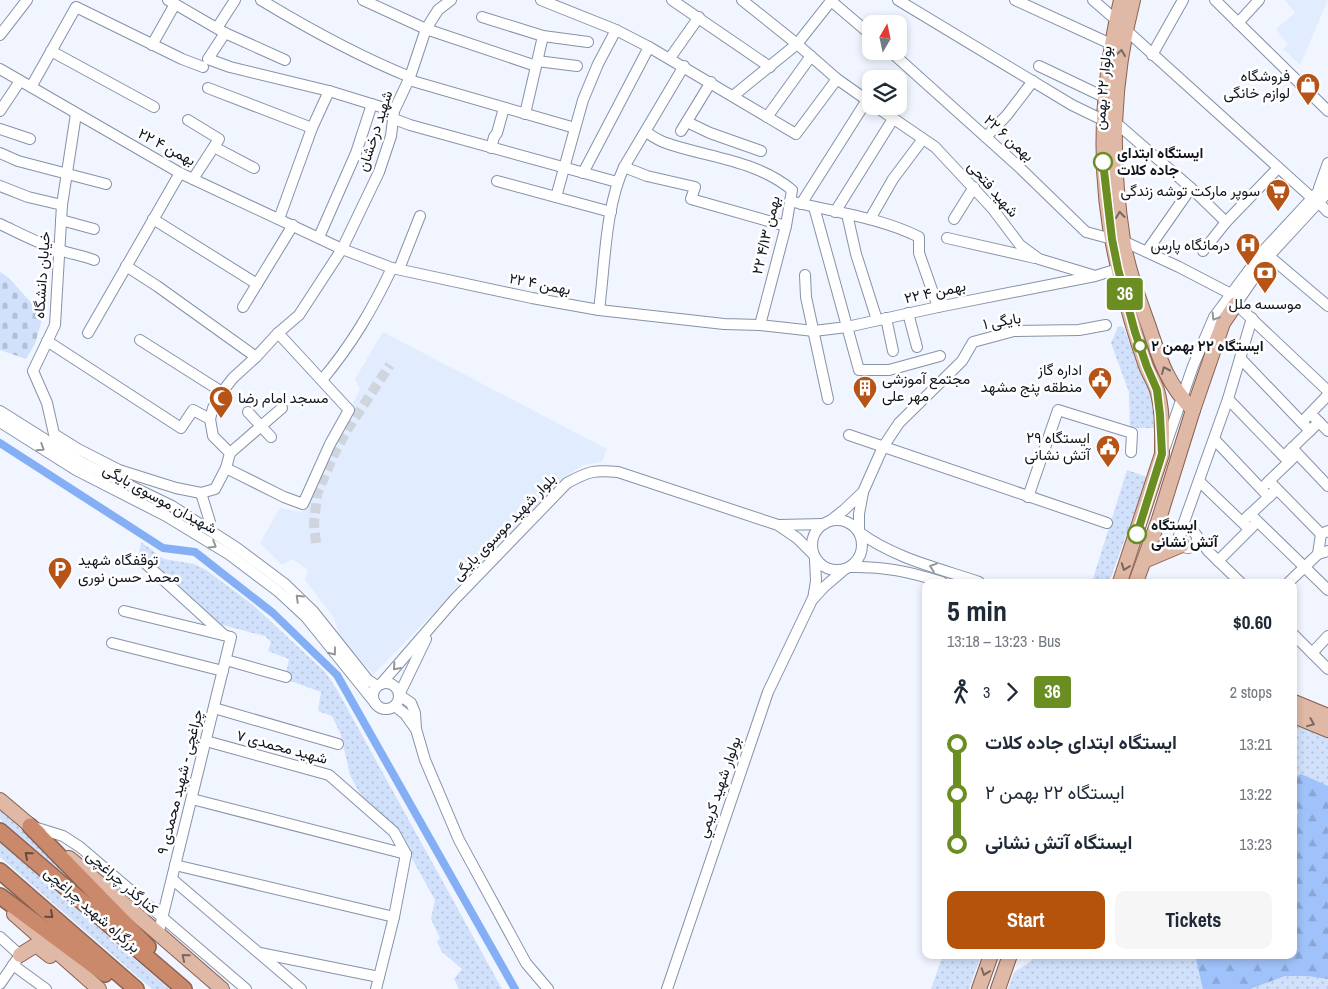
<!DOCTYPE html>
<meta charset="utf-8">
<style>
:root{--surface:#fff;--page:#f6f6f7;--text:#1f2937;--muted:#747a83;--accent:#b45309}
body{margin:0;font-family:"Archivo Narrow",Vazirmatn,sans-serif;background:var(--page);color:var(--text);height:100vh;display:flex;flex-direction:column;font-size:19px;white-space:nowrap}
*{box-sizing:border-box;margin:0}
p{font-size:16px;color:var(--muted)}
.icon{flex:none;width:28px;height:28px;fill:none;stroke:currentColor;stroke-width:2;stroke-linecap:round;stroke-linejoin:round}
.map{position:relative;flex:1;overflow:hidden}
.panel{position:absolute;left:922px;top:579px;width:375px;height:380px;display:flex;flex-direction:column;background:var(--surface);border-radius:10px;box-shadow:0 2px 8px #0003}
.panel>*{flex:none}
.badge{padding:0 10px;border-radius:4px;font-size:18px;line-height:32px}
.needle{width:32px;rotate:9deg}
.fabs{position:absolute;left:862px;top:15px;display:grid;gap:10px}
.fabs a{display:grid;place-items:center;width:45px;height:45px;border-radius:10px;background:var(--surface);box-shadow:0 2px 8px #0003;font-size:25px}
.map>.badge{position:absolute;translate:-50% -50%;box-shadow:0 0 0 2px #fff}
.legs{display:flex;align-items:center;gap:8px;height:55px;padding:0 25px;font-size:16px}
.legs p{margin-inline-start:auto}
.summary{display:flex;align-items:center;justify-content:space-between;height:85px;padding:0 25px}
h1{font-size:28px;font-weight:800;line-height:38px}
.action{display:flex;gap:10px;margin-top:auto;padding:10px 25px}
.action a{flex:1;height:58px;border-radius:10px;background:var(--accent);color:#fff;font-size:20px;font-weight:800;line-height:58px;text-align:center}
.action a+a{background:var(--page);color:var(--text)}
ul{padding:0 25px;list-style:none}
li{display:flex;align-items:center;gap:18px;height:50px;font-size:19px}
li i{display:grid;place-items:center;width:8px;height:100%;margin:0 6px;background:currentColor}
li i::after{content:'';width:12px;height:12px;margin:-6px;border:4px solid;border-radius:50%;background:var(--surface)}
li p{margin-inline-start:auto}
li:first-child i{background:linear-gradient(#0000 50%,currentColor 0)}
li:last-child i{background:linear-gradient(currentColor 50%,#0000 0)}
.map>svg:first-child{display:block}
.built{fill:#e1edff}
.grass{fill:url(#grass-dots)}
.forest{fill:url(#forest-firs)}
.cemetery{fill:url(#cemetery-stones)}
.lines{fill:none;stroke-linecap:round;stroke-linejoin:round}
.canal{stroke:#85aff4;stroke-width:8}
.minor-tunnel{stroke:#cfd4dd;stroke-width:10;stroke-dasharray:10 5;stroke-linecap:butt}
.minor-casing{stroke:#8593a8;stroke-width:12}
.major-casing{stroke:#8a6150;stroke-width:16}
.highway-casing{stroke:#8a6150;stroke-width:18}
.minor{stroke:#fff;stroke-width:10}
.major{stroke:#dfb8a6;stroke-width:14}
.highway{stroke:#ca896a;stroke-width:15}
.oneway{stroke:#786862}
.oneway2{stroke:#94979a}
.oneway3{stroke:#654a41}
.line-1-casing{stroke:#fff;stroke-width:11}
.line-1{stroke:#6b8e23;stroke-width:8}
.stop-1-dot{fill:#fff;stroke:#6b8e23;stroke-width:2.5}
.labels{text-anchor:middle;stroke-width:5;stroke-linejoin:round;paint-order:stroke}
.poi-label{font-size:15px;fill:#12171f;stroke:#fff;text-anchor:end}
.street-label{font-size:15px;fill:#12171f;stroke:#fff}
.stop-label{font-size:15px;font-weight:bold;fill:#12171f;stroke:#fff;text-anchor:start}
</style>
<div class="map">
<svg width="1328" height="989" viewBox="0 0 1328 989">
<defs>
<pattern id="grass-dots" width="8" height="8" patternUnits="userSpaceOnUse" patternTransform="scale(1.25)"><rect width="8" height="8" fill="#d1e1fb"/><path d="M2 2h.1M6 6h.1" fill="none" stroke="#b2c0d7" stroke-width="1.8" stroke-linecap="round"/></pattern>
<pattern id="forest-firs" width="22" height="20" patternUnits="userSpaceOnUse" patternTransform="scale(1.25)"><rect width="22" height="20" fill="#a0c2fa"/><path d="M5 1l3.5 6h-7zM16 11l3.5 6h-7z" fill="#89a6d6"/></pattern>
<pattern id="cemetery-stones" width="16" height="16" patternUnits="userSpaceOnUse" patternTransform="scale(1.25)"><rect width="16" height="16" fill="#d1e1fb"/><path d="M2 7V4a2 2 0 0 1 4 0v3zM10 15v-3a2 2 0 0 1 4 0v3z" fill="#b2c0d7"/></pattern>
</defs>
<rect width="100%" height="100%" fill="#f0f5ff"/>
<!-- built -->
<g class="built">
<path d="M1285 0H1328L1300 65 1283 49 1288 45 1276 29 1295 13Z"/>
<path d="M383 332 607 449 602 462 583 465 569 474 376 672 373 674 340 637 334 618 305 580 308 570 292 559 282 565 260 543 280 508 301 512 360 389 355 379Z"/>
</g>
<!-- grass -->
<g class="grass">
<path d="M1121 326 1124 328 1140 372 1154 392 1156 428H1130L1129 392 1111 343 1118 327Z"/>
<path d="M1127 470 1147 477 1111 577 1107 582H1092Z"/>
<path d="M141 542 164 559 194 564 206 570 253 605 325 672 336 688 502 989H459L454 979 462 969 442 952 437 942 440 938 431 919 435 900 395 828 360 794 350 775 341 735 332 716 318 711 321 692 285 679 289 659 268 651 271 642 265 636 219 624 139 556Z"/>
<path d="M1294 720 1328 734V989H1008L1014 972 1030 962 1035 955H1294Z"/>
<path d="M0 806 73 877 88 895 0 819Z"/>
<path d="M0 842 169 989H152L0 857Z"/>
<path d="M943 955H981L969 989H931Z"/>
</g>
<!-- forest -->
<path class="forest" d="M1301 774 1328 786V979L1308 976H1285L1250 989H1203L1195 955H1294V826L1298 812 1294 801V777Z"/>
<!-- cemetery -->
<path class="cemetery" d="M0 272 9 278 43 316 35 344 26 359 0 350Z"/>
<g class="lines">
<!-- canal -->
<path class="canal" d="M0 443 163 548 195 552 273 613 337 675 515 989"/>
<!-- minor-tunnel -->
<path class="minor-tunnel" d="M316 543 314 523 317 494 335 452 349 427 390 365"/>
<defs>
<g id="minor">
<path d="M168 0 225 33 285 60"/>
<path d="M261 0C309 29 358 56 410 77"/>
<path d="M363 0 426 29 536 66"/>
<path d="M541 0 616 30 649 47 796 134 837 79"/>
<path d="M672 0 770 67"/>
<path d="M742 0 797 44 837 79 871 103"/>
<path d="M830 0 871 35"/>
<path d="M898 0 1072 105 1103 120"/>
<path d="M1015 0 1111 44"/>
<path d="M1093 0 1116 20"/>
<path d="M1215 0 1328 111"/>
<path d="M482 17 543 36 588 42"/>
<path d="M1238 23 1259 0"/>
<path d="M217 28 235 0"/>
<path d="M1126 30 1312 198"/>
<path d="M225 33 208 59 230 67 329 91 394 111"/>
<path d="M0 35 27 0"/>
<path d="M152 45 175 4"/>
<path d="M51 51 154 107"/>
<path d="M890 51 1018 166 1086 232 1112 239"/>
<path d="M1152 55 1183 0"/>
<path d="M670 58 699 17"/>
<path d="M537 61 577 66"/>
<path d="M1039 66 1104 97"/>
<path d="M0 69 180 173 342 249 392 268 532 298 599 310 724 324 760 325 814 331 847 327 938 307 1095 276 1118 269"/>
<path d="M409 80 575 128"/>
<path d="M31 87 76 7 182 59 203 67"/>
<path d="M208 88 312 128"/>
<path d="M733 96 797 44 831 1"/>
<path d="M875 106 935 147 992 208 1020 245 1039 259 1092 275"/>
<path d="M0 111 20 81"/>
<path d="M76 114 62 205 55 325 33 371 47 403 54 434 78 449 119 470 176 488 201 493 215 489 226 468 230 453 213 436 210 419 213 408 222 392 233 378 256 357 278 333 299 315 342 249 379 172 391 136 394 111 410 77 426 29 438 10 451 0"/>
<path d="M525 114 543 36"/>
<path d="M767 117 811 56"/>
<path d="M394 119 410 125 617 182"/>
<path d="M188 120 219 139 193 179"/>
<path d="M1114 121 1191 188 1226 222"/>
<path d="M687 122 710 133 761 151"/>
<path d="M0 129 30 139"/>
<path d="M681 131 711 82"/>
<path d="M646 132C652 136 659 141 666 143 709 158 756 160 792 190L786 226 760 325"/>
<path d="M986 137 1007 115 1033 81"/>
<path d="M214 147 254 168"/>
<path d="M491 148 494 137 497 133 504 108"/>
<path d="M0 153 18 161 106 184"/>
<path d="M624 167 647 176 695 187 691 199 786 226"/>
<path d="M583 173 649 47"/>
<path d="M497 181 611 212"/>
<path d="M0 186 28 197 62 205"/>
<path d="M1319 188 1328 163"/>
<path d="M556 197 583 100 598 64 616 30"/>
<path d="M790 201C833 212 879 217 919 237V253L938 307"/>
<path d="M1318 202 1328 212"/>
<path d="M801 204 867 100"/>
<path d="M814 207 859 370H889L940 356"/>
<path d="M835 212 893 119"/>
<path d="M847 214 856 254 877 320"/>
<path d="M153 219 257 284 293 225"/>
<path d="M279 219 312 128 329 91"/>
<path d="M870 219 893 179 923 139"/>
<path d="M954 219 974 187"/>
<path d="M61 220 94 229"/>
<path d="M0 224C19 233 37 243 57 249 69 254 82 255 94 260"/>
<path d="M319 237 356 153 372 104"/>
<path d="M947 238 1035 258"/>
<path d="M1123 241 1179 267 1231 294"/>
<path d="M1147 251 1191 188"/>
<path d="M1203 251 1226 222 1278 168"/>
<path d="M1269 256 1328 306"/>
<path d="M126 266 157 286 256 357"/>
<path d="M399 269 420 216"/>
<path d="M805 275 806 297 828 399"/>
<path d="M1236 304 1328 391"/>
<path d="M243 307 257 284"/>
<path d="M599 310C605 265 605 208 624 167L684 66"/>
<path d="M1234 310 1236 304 1269 256 1328 192"/>
<path d="M908 313 917 347"/>
<path d="M886 318 893 351"/>
<path d="M88 333 180 173"/>
<path d="M140 340 222 392"/>
<path d="M47 341 181 428 193 410 210 419"/>
<path d="M1240 358 1310 431"/>
<path d="M322 380C352 344 372 310 392 268"/>
<path d="M1228 399 1289 462"/>
<path d="M0 411 81 462 172 506 237 548 285 584 313 611 368 680 377 686"/>
<path d="M248 412 271 437"/>
<path d="M1315 418 1328 431"/>
<path d="M0 422 76 470 166 516 230 555 279 592 306 617 376 704"/>
<path d="M1302 422 1328 395"/>
<path d="M849 435 1107 523"/>
<path d="M1214 439 1269 497"/>
<path d="M1165 447 1193 366 1214 317 1264 250 1328 181"/>
<path d="M1292 448 1328 486"/>
<path d="M1288 452 1319 422"/>
<path d="M230 453 282 408"/>
<path d="M226 468 284 497 303 504 330 444 349 410 278 333"/>
<path d="M1199 481 1249 529"/>
<path d="M1269 481 1321 534"/>
<path d="M1266 484 1293 458"/>
<path d="M201 493 210 522 206 528"/>
<path d="M1028 497 1058 410 1132 433 1131 452"/>
<path d="M1250 514 1328 590"/>
<path d="M1245 519 1273 493"/>
<circle cx="837" cy="545" r="25"/>
<path d="M830 521 844 510 863 492"/>
<path d="M779 525 824 524"/>
<circle cx="1188" cy="539" r="9"/>
<path d="M1196 535 1209 552 1240 582"/>
<path d="M1179 536 1228 399 1252 318"/>
<path d="M1318 554 1321 534 1328 531"/>
<path d="M1218 561 1253 526"/>
<path d="M145 563 224 635"/>
<path d="M850 567C884 566 910 572 942 582"/>
<path d="M979 582C938 568 894 558 859 532V514L863 492 883 447 899 423 962 361 973 342 1014 331 1079 330 1106 325"/>
<path d="M1289 582 1318 554 1328 551"/>
<path d="M813 599 816 581 815 559"/>
<path d="M124 611 231 637 158 935"/>
<path d="M1294 635 1328 669"/>
<path d="M426 639 399 695 411 703 415 713 416 729 425 760 459 840 526 963 548 989"/>
<path d="M112 643 223 671"/>
<path d="M1312 653 1328 636"/>
<path d="M226 660 286 677"/>
<circle cx="386" cy="696" r="13"/>
<path d="M381 684 454 600 567 483C589 471 594 470 618 472L778 525 797 538 813 554"/>
<path d="M395 706 405 714 415 728"/>
<path d="M214 708 338 744"/>
<path d="M206 741 329 775 394 832 406 854"/>
<path d="M192 799 406 854"/>
<path d="M34 827 63 836 80 847 246 989"/>
<path d="M175 865 394 917"/>
<path d="M172 879 301 989"/>
<path d="M0 937 20 955 0 984"/>
<path d="M260 953 379 977"/>
<path d="M13 965 46 989"/>
<path d="M376 989 394 917 406 854"/>
<path d="M667 989 768 692 812 600 824 587 845 569"/>
</g>
<g id="major">
<path d="M1133 0C1112 82 1110 156 1123 240 1128 270 1139 299 1149 327 1160 360 1167 384 1193 410"/>
<path d="M1144 561 1182 545"/>
<path d="M1120 582 1162 454C1162 433 1163 410 1157 390 1154 381 1149 374 1146 366 1135 335 1126 303 1119 271 1096 181 1100 90 1121 0"/>
<path d="M1136 582 1159 519 1193 410 1223 323 1236 304"/>
<path d="M1294 702 1328 716"/>
<path d="M1294 716 1328 730"/>
<path d="M0 800 39 833"/>
<path d="M69 858 123 903 222 989"/>
<path d="M14 914 99 989"/>
<path d="M20 955 36 945 50 956"/>
<path d="M979 989 991 955"/>
<path d="M998 989 1010 955"/>
</g>
<g id="highway">
<path d="M30 826 148 947"/>
<path d="M0 831 184 989"/>
<path d="M0 871 136 989"/>
<path d="M0 896 105 974"/>
</g>
</defs>
<!-- minor casing -->
<use href="#minor" class="minor-casing"/>
<!-- major casing -->
<use href="#major" class="major-casing"/>
<!-- highway casing -->
<use href="#highway" class="highway-casing"/>
<!-- minor -->
<use href="#minor" class="minor"/>
<!-- major -->
<use href="#major" class="major"/>
<!-- highway -->
<use href="#highway" class="highway"/>
</g>
<!-- one-way arrows -->
<defs><path id="oneway-chevron" d="M-2-3.5L2.5 0L-2 3.5" fill="none" stroke-width="1.6" stroke-linecap="round" stroke-linejoin="round" transform="scale(1.25)"/></defs>
<g class="oneway">
<use href="#oneway-chevron" transform="translate(1121 53) rotate(-82)"/>
<use href="#oneway-chevron" transform="translate(1120 215) rotate(-96)"/>
<use href="#oneway-chevron" transform="translate(1165 370) rotate(-114)"/>
<use href="#oneway-chevron" transform="translate(1125 567) rotate(110)"/>
<use href="#oneway-chevron" transform="translate(1311 723) rotate(22)"/>
<use href="#oneway-chevron" transform="translate(185 957) rotate(-140)"/>
<use href="#oneway-chevron" transform="translate(985 972) rotate(109)"/>
</g>
<g class="oneway2">
<use href="#oneway-chevron" transform="translate(1215 317) rotate(122)"/>
<use href="#oneway-chevron" transform="translate(41 448) rotate(33)"/>
<use href="#oneway-chevron" transform="translate(213 545) rotate(32)"/>
<use href="#oneway-chevron" transform="translate(933 567) rotate(-161)"/>
<use href="#oneway-chevron" transform="translate(299 598) rotate(-136)"/>
<use href="#oneway-chevron" transform="translate(333 652) rotate(52)"/>
<use href="#oneway-chevron" transform="translate(396 667) rotate(132)"/>
</g>
<g class="oneway3">
<use href="#oneway-chevron" transform="translate(28 855) rotate(-139)"/>
<use href="#oneway-chevron" transform="translate(50 915) rotate(41)"/>
</g>
<g class="lines">
<defs>
<path id="line-1" d="M1103 162 1112 239 1118 269 1135 332 1147 367 1157 390 1160 415 1162 454 1137 534"/>
</defs>
<!-- line-1 casing -->
<use href="#line-1" class="line-1-casing"/>
<!-- line-1 -->
<use href="#line-1" class="line-1"/>
</g>
<!-- icons -->
<defs>
<symbol id="shop-pin" viewBox="-11 -11 22 30"><path d="M0 17L-7.5 6A9.5 9.5 0 1 1 7.5 6Z" fill="#b65418" stroke="#fff"/><path d="M-5-2.5h2.3a2.7 3.5 0 0 1 5.4 0H5L5.5 6h-11ZM-1.5-2.5h3a1.5 2.3 0 0 0-3 0Z" fill="#fff"/></symbol>
<symbol id="supermarket-pin" viewBox="-11 -11 22 30"><path d="M0 17L-7.5 6A9.5 9.5 0 1 1 7.5 6Z" fill="#b65418" stroke="#fff"/><path d="M-6-5.5h2.5l.6 2H6L4.5 2H-2.5L-4.4-4H-6ZM-1.5 3.2a1.3 1.3 0 1 0 .1 0ZM3 3.2a1.3 1.3 0 1 0 .1 0Z" fill="#fff"/></symbol>
<symbol id="hospital-pin" viewBox="-11 -11 22 30"><path d="M0 17L-7.5 6A9.5 9.5 0 1 1 7.5 6Z" fill="#b65418" stroke="#fff"/><path d="M-5-5h3v3.5h4V-5h3V5h-3V1.5h-4V5h-3Z" fill="#fff"/></symbol>
<symbol id="bank-pin" viewBox="-11 -11 22 30"><path d="M0 17L-7.5 6A9.5 9.5 0 1 1 7.5 6Z" fill="#b65418" stroke="#fff"/><path d="M-6-4H6V4H-6ZM0-2.3a2.3 2.3 0 1 0 0 4.6a2.3 2.3 0 1 0 0-4.6Z" fill="#fff"/></symbol>
<symbol id="civic-pin" viewBox="-11 -11 22 30"><path d="M0 17L-7.5 6A9.5 9.5 0 1 1 7.5 6Z" fill="#b65418" stroke="#fff"/><path d="M-.6-6.5H3V-4.5H.6V-3L4-1V1h2V6H-6V1h2V-1L-.6-3ZM-1.2 2.5V6h2.4V2.5Z" fill="#fff"/></symbol>
<symbol id="building-pin" viewBox="-11 -11 22 30"><path d="M0 17L-7.5 6A9.5 9.5 0 1 1 7.5 6Z" fill="#b65418" stroke="#fff"/><path d="M-4-6H4V6H1V3H-1V6H-4ZM-2.5-4.3h1.7v1.8h-1.7ZM.8-4.3h1.7v1.8H.8ZM-2.5-1h1.7V.8h-1.7ZM.8-1h1.7V.8H.8Z" fill="#fff"/></symbol>
<symbol id="mosque-pin" viewBox="-11 -11 22 30"><path d="M0 17L-7.5 6A9.5 9.5 0 1 1 7.5 6Z" fill="#b65418" stroke="#fff"/><path d="M3.5-4.9A6 6 0 1 0 3.5 4.9A5 5 0 1 1 3.5-4.9Z" fill="#fff"/></symbol>
<symbol id="parking-pin" viewBox="-11 -11 22 30"><path d="M0 17L-7.5 6A9.5 9.5 0 1 1 7.5 6Z" fill="#b65418" stroke="#fff"/><path d="M-3.5-5.5H1a3.5 3.5 0 0 1 0 7H-1V5.5H-3.5ZM-1-3.4V-.6H.8a1.4 1.4 0 0 0 0-2.8Z" fill="#fff"/></symbol>
</defs>
<g fill-rule="evenodd">
<use href="#shop-pin" x="1294" y="71" width="28" height="38"/>
<use href="#supermarket-pin" x="1264" y="177" width="28" height="38"/>
<use href="#hospital-pin" x="1234" y="231" width="28" height="38"/>
<use href="#bank-pin" x="1251" y="259" width="28" height="38"/>
<use href="#civic-pin" x="1086" y="365" width="28" height="38"/>
<use href="#building-pin" x="851" y="374" width="28" height="38"/>
<use href="#mosque-pin" x="207" y="384" width="28" height="38"/>
<use href="#civic-pin" x="1094" y="433" width="28" height="38"/>
<use href="#parking-pin" x="46" y="555" width="28" height="38"/>
</g>
<!-- markers -->
<g class="stop-1-dot">
<circle cx="1103" cy="162" r="9"/>
<circle cx="1140" cy="346" r="6"/>
<circle cx="1137" cy="534" r="9"/>
</g>
<g class="labels">
<!-- poi labels -->
<g class="poi-label">
<text x="1290" y="81">فروشگاه<tspan x="1290" dy="17">لوازم خانگی</tspan></text>
<text x="1260" y="196">سوپر مارکت توشه زندگی</text>
<text x="1230" y="250">درمانگاه پارس</text>
<text x="1265" y="309" text-anchor="middle">موسسه ملل</text>
<text x="1082" y="375">اداره گاز<tspan x="1082" dy="17">منطقه پنج مشهد</tspan></text>
<text x="882" y="384" text-anchor="start">مجتمع آموزشی<tspan x="882" dy="17">مهر علی</tspan></text>
<text x="238" y="403" text-anchor="start">مسجد امام رضا</text>
<text x="1090" y="443">ایستگاه ۲۹<tspan x="1090" dy="17">آتش نشانی</tspan></text>
<text x="78" y="565" text-anchor="start">توقفگاه شهید<tspan x="78" dy="17">محمد حسن نوری</tspan></text>
</g>
<!-- street labels -->
<g class="street-label">
<text transform="translate(1103 88) rotate(-85)" y="5">بولوار ۲۲ بهمن</text>
<text transform="translate(375 131) rotate(-72)" y="5">شهید درخشان</text>
<text transform="translate(1009 138) rotate(42)" y="5">۲۲ بهمن ۶</text>
<text transform="translate(167 147) rotate(28)" y="5">۲۲ بهمن ۴</text>
<text transform="translate(993 189) rotate(49)" y="5">شهید فتحی</text>
<text transform="translate(766 235) rotate(-77)" y="5">۲۲ بهمن ۴/۱۳</text>
<text transform="translate(42 275) rotate(-86)" y="5">خیابان دانشگاه</text>
<text transform="translate(540 284) rotate(11)" y="5">۲۲ بهمن ۴</text>
<text transform="translate(935 292) rotate(-12)" y="5">۲۲ بهمن ۴</text>
<text transform="translate(1002 321) rotate(-10)" y="5">بایگی ۱</text>
<text transform="translate(160 499) rotate(29)" y="5">شهیدان موسوی بایگی</text>
<text transform="translate(504 527) rotate(-46)" y="5">بلوار شهید موسوی بایگی</text>
<text transform="translate(282 747) rotate(15)" y="5">شهید محمدی ۷</text>
<text transform="translate(180 782) rotate(-76)" y="5">۹ چراغچی - شهید محمدی</text>
<text transform="translate(719 787) rotate(-71)" y="5">بولوار شهيد كريمي</text>
<text transform="translate(122 882) rotate(41)" y="5">کنارگذر چراغچی</text>
<text transform="translate(92 910) rotate(41)" y="5">بزرگراه شهید چراغچی</text>
</g>
<!-- stop labels -->
<g class="stop-label">
<text x="1117" y="158">ایستگاه ابتدای<tspan x="1117" dy="17">جاده کلات</tspan></text>
<text x="1151" y="351">ایستگاه ۲۲ بهمن ۲</text>
<text x="1151" y="530">ایستگاه<tspan x="1151" dy="17">آتش نشانی</tspan></text>
</g>
</g>
</svg>
<div class="fabs">
<a><svg class="needle" viewBox="-14 -14 28 28"><path d="M0-13l5 13h-10z" fill="#e53935"/><path d="M0 13l5-13h-10z" fill="#747a83"/></svg></a>
<a><svg class="icon" aria-label="layers" viewBox="0 0 24 24"><path d="M12 4l9 5-9 5-9-5zM3 14l9 5 9-5"/></svg></a>
</div>
<b class="badge" style="left:1125px;top:294px;background:#6b8e23;color:#fff">36</b>
<section class="panel">
<div class="summary"><div><h1>5 min</h1><p>13:18 – 13:23 · Bus</p></div><b>$0.60</b></div>
<div class="legs"><svg class="icon" aria-label="walk" viewBox="0 0 24 24"><circle cx="13" cy="4" r="2"/><path d="M13 8l-2 6 4 7M11 14l-3 7M7 12l3-4h3l4 4"/></svg>3<svg class="icon" aria-label="forward" viewBox="0 0 24 24"><path d="M9 5l7 7-7 7"/></svg><b class="badge" style="background:#6b8e23;color:#fff">36</b><p>2 stops</p></div>
<ul>
<li><i style="color:#6b8e23"></i><b>ایستگاه ابتدای جاده کلات</b><p>13:21</p></li>
<li><i style="color:#6b8e23"></i><span>ایستگاه ۲۲ بهمن ۲</span><p>13:22</p></li>
<li><i style="color:#6b8e23"></i><b>ایستگاه آتش نشانی</b><p>13:23</p></li>
</ul>
<div class="action"><a>Start</a><a>Tickets</a></div>
</section>
</div>
